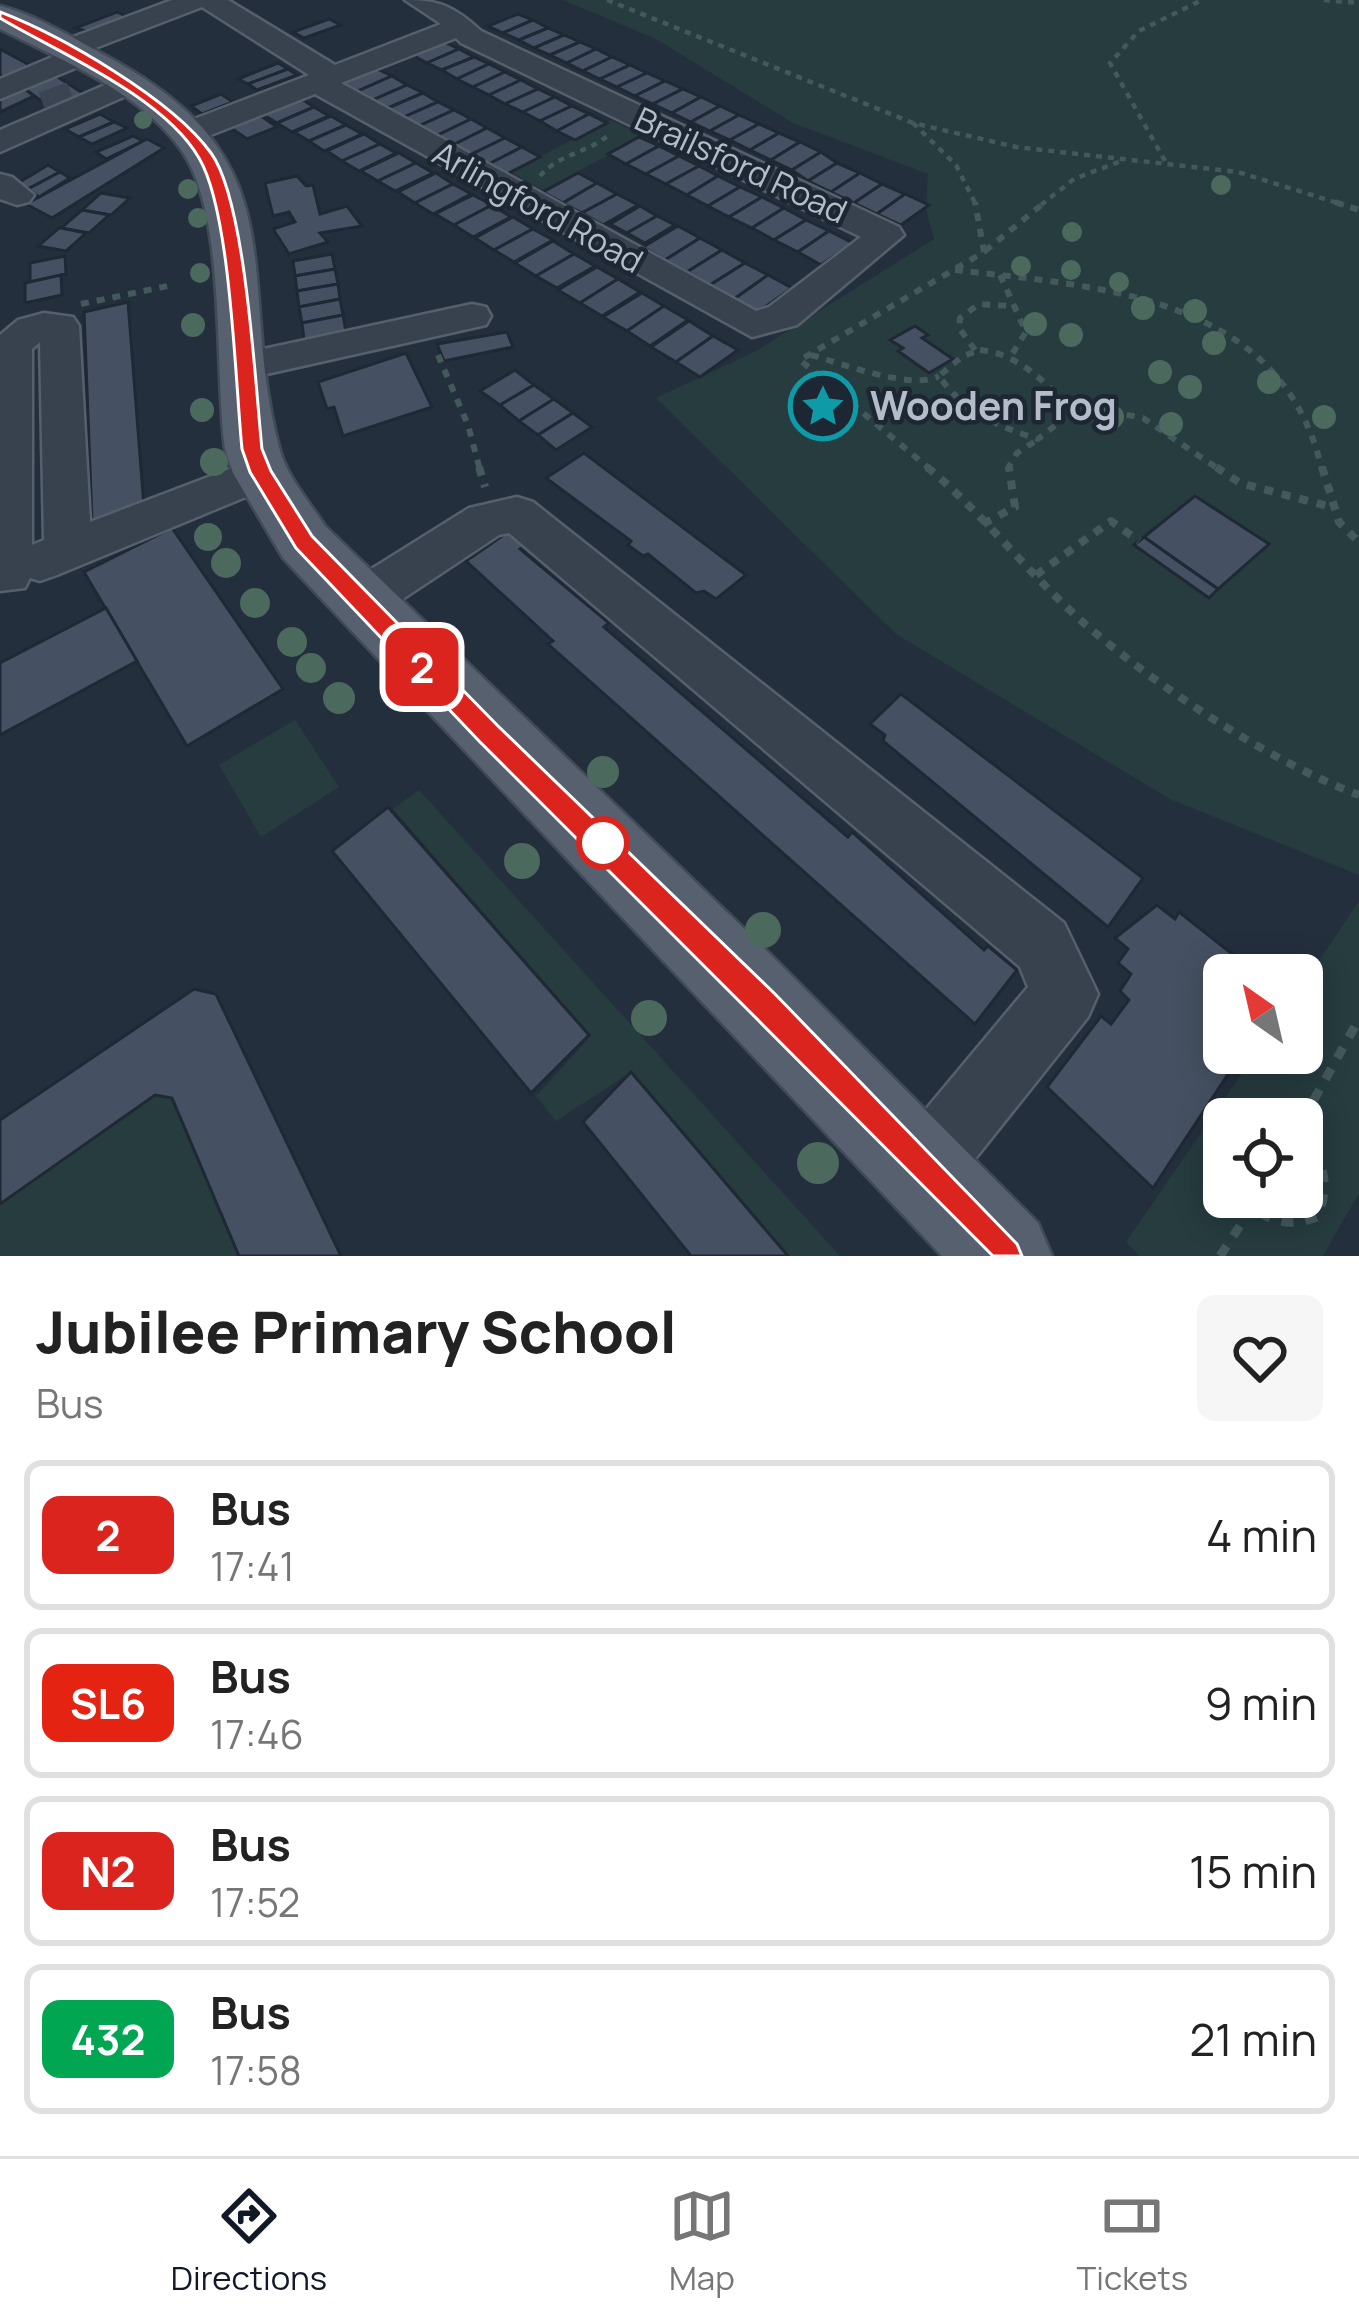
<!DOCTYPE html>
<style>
:root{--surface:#fff;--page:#f6f6f6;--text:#222;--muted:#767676;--line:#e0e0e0;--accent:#111827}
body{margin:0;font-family:Manrope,sans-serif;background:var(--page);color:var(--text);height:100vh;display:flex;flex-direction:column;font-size:45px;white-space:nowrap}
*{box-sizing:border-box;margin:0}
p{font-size:39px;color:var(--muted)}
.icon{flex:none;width:66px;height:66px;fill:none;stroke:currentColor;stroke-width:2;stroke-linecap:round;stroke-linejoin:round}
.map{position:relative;height:1256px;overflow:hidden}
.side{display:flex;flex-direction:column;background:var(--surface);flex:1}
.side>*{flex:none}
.badge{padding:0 24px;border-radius:18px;font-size:42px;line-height:78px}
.needle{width:78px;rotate:326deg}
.tools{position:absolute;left:1203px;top:954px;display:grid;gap:24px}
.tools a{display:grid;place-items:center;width:120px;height:120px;border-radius:18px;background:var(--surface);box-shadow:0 6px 30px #0003;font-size:60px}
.map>.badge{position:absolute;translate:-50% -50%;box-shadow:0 0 0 6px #fff}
.round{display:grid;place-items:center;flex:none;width:126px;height:126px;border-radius:18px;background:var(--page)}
.headline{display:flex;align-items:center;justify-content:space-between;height:204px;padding:0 36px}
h1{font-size:57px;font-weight:800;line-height:90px}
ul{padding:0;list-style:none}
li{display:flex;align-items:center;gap:36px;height:150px;margin:0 24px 18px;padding:0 12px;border:6px solid var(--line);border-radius:18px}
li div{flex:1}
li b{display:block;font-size:45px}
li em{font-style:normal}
li .badge{min-width:132px;font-weight:700;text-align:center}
.tabs{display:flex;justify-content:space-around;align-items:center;height:168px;border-top:3px solid var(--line);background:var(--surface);font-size:33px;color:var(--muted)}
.tabs a{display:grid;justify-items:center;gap:6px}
.tabs .current{color:var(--accent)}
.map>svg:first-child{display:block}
.green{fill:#263c3f;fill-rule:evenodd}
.building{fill:#455162;stroke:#1f2835;stroke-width:3}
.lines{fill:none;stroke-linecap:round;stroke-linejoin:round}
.minor-tunnel{stroke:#3a4453;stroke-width:30;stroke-dasharray:30 15;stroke-linecap:butt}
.minor-casing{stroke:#565f6c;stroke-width:5}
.major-casing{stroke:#414a57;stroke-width:5}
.path-far3{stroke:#44595c;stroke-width:4.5;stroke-dasharray:6 6;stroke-linecap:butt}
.path-far2{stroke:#44595c;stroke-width:6;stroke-dasharray:8 8;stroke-linecap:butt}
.path-far1{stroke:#44595c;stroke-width:8;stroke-dasharray:9 9;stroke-linecap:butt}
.path{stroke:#44595c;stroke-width:9;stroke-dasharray:12 12;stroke-linecap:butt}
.minor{fill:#38414e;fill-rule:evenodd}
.major{fill:#56606e;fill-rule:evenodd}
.tree{fill:#4b6a5d}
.line{fill:#dc241f;stroke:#fff;stroke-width:3}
.stop-dot{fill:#fff;stroke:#dc241f;stroke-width:6}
.labels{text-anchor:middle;stroke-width:9;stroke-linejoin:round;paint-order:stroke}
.far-street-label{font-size:33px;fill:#b4bcc9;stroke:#1d2633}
.poi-label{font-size:39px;font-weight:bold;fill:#b4bcc9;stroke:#1d2633;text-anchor:start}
</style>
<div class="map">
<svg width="1359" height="1256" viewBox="0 0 1359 1256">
<rect width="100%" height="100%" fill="#242f3e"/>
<!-- green -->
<g class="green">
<path d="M563 0H1359V875L1170 799 896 634 656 398 756 351 934 239 926 209 928 174 793 123 656 39Z"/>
<path d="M611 120 644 136 543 190 510 172Z"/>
<path d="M295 720 339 787 261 837 219 765Z"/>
<path d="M419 790 840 1256H788L631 1072 556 1121 536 1096 591 1036 393 809Z"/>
<path d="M1359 901V1193L1323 1256H1139L1126 1242 1256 1053H1302V986ZM1224 1119H1302V1197H1224Z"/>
<path d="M155 1095 172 1098 239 1256H0V1204Z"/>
</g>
<!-- building -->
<g class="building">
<path d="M117 12 128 17 88 32 75 28Z"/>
<path d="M518 14 533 20 503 33 488 26Z"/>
<path d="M329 19 341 25 304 38 293 32Z"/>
<path d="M533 20 548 28 519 40 503 33Z"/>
<path d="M548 28 564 35 534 48 519 40Z"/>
<path d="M564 35 580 42 550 55 534 48Z"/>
<path d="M444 42 459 49 427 63 412 55Z"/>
<path d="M580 42 596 49 567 63 550 55Z"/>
<path d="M0 49 37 69 9 80 0 75Z"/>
<path d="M459 49 474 57 442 70 427 63Z"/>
<path d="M596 49 612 57 583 71 567 63Z"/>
<path d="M474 57 489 64 457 79 442 70Z"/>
<path d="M612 57 630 65 600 79 583 71Z"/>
<path d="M278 63 288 69 248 84 238 79Z"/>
<path d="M489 64 505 72 473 87 457 79Z"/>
<path d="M630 65 647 73 617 87 600 79Z"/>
<path d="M288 69 297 75 257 90 248 84Z"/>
<path d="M377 69 392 76 358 91 343 83Z"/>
<path d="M505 72 521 80 489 95 473 87Z"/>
<path d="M647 73 665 81 635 96 617 87Z"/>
<path d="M53 74 89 97 54 110 22 87Z"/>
<path d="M392 76 407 85 373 100 358 91Z"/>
<path d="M521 80 538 89 505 104 489 95Z"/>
<path d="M665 81 683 89 653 104 635 96Z"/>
<path d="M407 85 423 93 388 108 373 100Z"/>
<path d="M23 88 34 96 0 112V98Z"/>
<path d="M538 89 555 97 523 112 505 104Z"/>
<path d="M683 89 701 97 672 113 653 104Z"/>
<path d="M423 93 438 102 404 117 388 108Z"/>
<path d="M221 94 233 102 202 114 191 106Z"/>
<path d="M555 97 572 106 540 121 523 112Z"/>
<path d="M701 97 720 106 691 122 672 113Z"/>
<path d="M300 98 314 107 277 123 262 114Z"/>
<path d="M438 102 454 110 419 126 404 117Z"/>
<path d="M572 106 589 114 557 131 540 121Z"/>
<path d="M720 106 739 115 710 131 691 122Z"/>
<path d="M314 107 329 116 292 132 277 123Z"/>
<path d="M454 110 471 119 436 136 419 126Z"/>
<path d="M100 114 114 122 79 137 65 129Z"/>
<path d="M589 114 607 123 575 140 557 131Z"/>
<path d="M739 115 759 124 730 140 710 131Z"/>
<path d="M261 116 277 127 247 139 231 128Z"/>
<path d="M331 116 346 125 309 141 294 132Z"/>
<path d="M471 119 487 128 453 145 436 136Z"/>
<path d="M114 122 127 128 92 144 79 137Z"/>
<path d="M759 124 779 133 750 150 730 140Z"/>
<path d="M346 125 362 134 324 151 309 141Z"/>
<path d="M487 128 505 138 470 155 453 145Z"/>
<path d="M779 133 800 142 771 160 750 150Z"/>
<path d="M364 134 380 144 342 161 327 151Z"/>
<path d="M133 136 143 141 106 159 96 152Z"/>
<path d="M639 137 659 146 626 164 608 154Z"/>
<path d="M505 138 522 147 487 165 470 155Z"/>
<path d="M147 139 164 148 52 218 26 204Z"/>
<path d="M800 142 821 152 792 170 771 160Z"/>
<path d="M380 144 396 153 359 171 342 161Z"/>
<path d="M659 146 679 156 646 174 626 164Z"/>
<path d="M522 147 540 157 505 175 487 165Z"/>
<path d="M821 152 837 163 808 181 792 170Z"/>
<path d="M399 153 416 163 378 181 361 171Z"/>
<path d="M679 156 699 166 666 184 646 174Z"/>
<path d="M416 163 433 173 395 191 378 181Z"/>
<path d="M837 163 860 173 831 192 808 181Z"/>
<path d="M48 165 60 172 28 189 18 183Z"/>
<path d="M699 166 718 176 687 195 666 184Z"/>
<path d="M60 172 70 178 39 197 28 189Z"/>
<path d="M436 173 453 184 415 203 398 192Z"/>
<path d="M578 173 597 183 563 203 543 192Z"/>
<path d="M860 173 882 184 854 203 831 192Z"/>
<path d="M297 176 306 186 313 185 320 214 347 206 362 226 320 233 328 242 289 254 273 229 295 222 289 212 273 216 265 183Z"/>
<path d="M718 176 740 187 708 206 687 195Z"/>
<path d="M597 183 617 194 582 213 563 203Z"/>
<path d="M453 184 471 194 433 214 415 203Z"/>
<path d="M882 184 905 194 877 214 854 203Z"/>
<path d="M740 187 762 197 729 217 708 206Z"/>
<path d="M101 193 130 198 111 215 82 210Z"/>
<path d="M617 194 638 205 603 225 582 213Z"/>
<path d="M905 194 929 205 901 225 877 214Z"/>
<path d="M473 195 492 205 454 225 435 214Z"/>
<path d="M762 197 784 208 752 228 729 217Z"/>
<path d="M492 205 511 217 473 237 454 225Z"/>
<path d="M640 206 657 216 627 233 610 224Z"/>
<path d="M784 208 806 220 774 240 752 228Z"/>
<path d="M82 210 109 215 89 233 61 228Z"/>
<path d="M657 216 675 225 645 243 627 233Z"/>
<path d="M513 217 533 229 494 250 475 238Z"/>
<path d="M806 220 829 231 798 252 774 240Z"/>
<path d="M678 226 700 238 665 260 643 247Z"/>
<path d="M59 228H61L86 233 66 251 38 246Z"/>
<path d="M533 229 553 240 514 262 494 250Z"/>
<path d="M829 231 853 243 821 265 798 252Z"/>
<path d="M700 238 722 250 687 272 665 260Z"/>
<path d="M553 241 574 254 536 276 515 263Z"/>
<path d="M722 250 745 263 710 285 687 272Z"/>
<path d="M332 254 335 269 295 276 293 261Z"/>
<path d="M574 254 595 266 557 288 536 276Z"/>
<path d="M65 256 66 274 30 282V263Z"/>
<path d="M745 263 768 275 734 299 710 285Z"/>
<path d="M597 267 618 279 580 303 558 290Z"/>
<path d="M335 269 338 284 297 291 295 276Z"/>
<path d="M61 275 62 295 25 303V283Z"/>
<path d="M768 275 792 288 758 312 734 299Z"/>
<path d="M618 279 640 292 602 316 580 303Z"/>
<path d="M338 284 340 299 299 307 297 291Z"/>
<path d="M642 293 664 306 627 331 603 317Z"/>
<path d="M340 299 343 315 302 323 299 307Z"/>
<path d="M128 302 144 507 92 521 84 312Z"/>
<path d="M664 306 688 320 650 346 627 331Z"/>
<path d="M343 315 346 332 304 340 302 323Z"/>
<path d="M689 321 713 336 676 362 651 347Z"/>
<path d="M915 326 928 335 922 338 953 359 929 373 898 351 903 348 890 340Z"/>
<path d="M507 332 513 347 444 361 437 344Z"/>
<path d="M713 336 738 350 700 377 676 362Z"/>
<path d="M406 353 432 407 343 436 334 407 327 409 318 382Z"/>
<path d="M515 370 534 385 500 405 480 391Z"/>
<path d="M534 385 554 399 519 421 500 405Z"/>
<path d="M554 399 573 413 538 435 519 421Z"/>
<path d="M573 413 592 427 556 450 538 435Z"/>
<path d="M584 453 746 575 716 599 704 591 696 593 648 554 643 556 628 545 631 541 546 478Z"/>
<path d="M1195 496 1269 544 1218 589 1144 537Z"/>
<path d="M172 528 283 689 187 746 84 572Z"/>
<path d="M508 532 525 546 520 549 609 623 604 627 848 837 852 832 984 950 988 946 1017 970 975 1024 548 644 553 641 466 561Z"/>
<path d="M1144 537 1182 564 1218 589 1209 598 1134 545Z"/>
<path d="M106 608 137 661 0 735V663Z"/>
<path d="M901 694 1143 878 1108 927 883 741 885 735 870 724Z"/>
<path d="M388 807 589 1035 531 1093 332 851Z"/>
<path d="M1157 905 1175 919 1179 912 1259 975H1224V1053H1242L1153 1188 1047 1087 1101 1016 1111 1024 1129 1000 1120 991 1131 974 1118 963 1128 949 1115 938Z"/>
<path d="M194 989 216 994 341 1256H239L172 1098 155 1095 0 1204V1120Z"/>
<path d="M631 1072 788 1256H691L583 1122Z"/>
</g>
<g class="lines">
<!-- minor-tunnel -->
<path class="minor-tunnel" d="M44 107 84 92"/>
<defs>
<g id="minor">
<path d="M172 0H228L335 65 441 24 405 0C440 0 455 7 481 31L899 227 904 235 797 325 752 337 315 94 198 140H176L171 133 176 126 309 75 202 7 90 50 94 56 90 62 0 99V79L57 55 53 49 57 43ZM456 38 461 43 861 237 769 307 756 311 341 83Z"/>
<path d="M126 76 137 79 141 85 137 91 0 152V130Z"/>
<path d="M0 174 12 177 34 195 29 202 17 205 0 199Z"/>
<path d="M472 304 486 307 491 316 486 325 240 380 226 376 220 367 226 358 240 354Z"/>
<path d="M44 313 73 317 79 326 90 522 261 457 277 462 283 473 277 484 57 575 40 581 30 578 25 588 0 591V335L18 320ZM40 342 44 540 32 545V349Z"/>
<path d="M517 497 533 502 1064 923 1098 994 1088 1017 947 1194 922 1205 897 1194 886 1169 897 1144 1028 987 1020 967 509 533 499 535 377 616 359 622 341 616 334 602 341 588 469 508Z"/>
</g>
<path id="major" d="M0 6C37 15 75 39 108 57 304 163 234 273 279 447 286 476 309 501 325 526L759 943 1038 1223 1052 1256H942L283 558 233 473 225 449C214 368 227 217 182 151 141 92 62 60 0 29Z"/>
</defs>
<!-- minor casing -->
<use href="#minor" class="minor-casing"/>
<!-- major casing -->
<use href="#major" class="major-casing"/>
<!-- path-far3 -->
<g class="path-far3">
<path d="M607 0 913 123 1016 147 1238 172 1344 205"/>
<path d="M1324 0 1359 3"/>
<path d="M913 123 956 165 976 205"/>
<path d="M1165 161 1110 63 1139 31 1202 0"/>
<path d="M540 176C560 153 589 153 611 133"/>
<path d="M1041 205 1074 179 1121 161"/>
</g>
<!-- path-far2 -->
<g class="path-far2">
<path d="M1335 202 1359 210"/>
<path d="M985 251 1045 202"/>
<path d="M955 270C1103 287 1282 296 1322 470"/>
<path d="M1000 275 1026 332 1009 359"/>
<path d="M81 304 168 286"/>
<path d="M975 350 959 328 960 318 979 304 1011 306"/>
<path d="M980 350C1015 353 1041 378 1064 402L1061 421 1038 439C998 427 963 411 939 376L963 356Z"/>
<path d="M438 355 468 425 480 470"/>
<path d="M811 355C841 363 912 391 939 376"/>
<path d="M1064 402 1143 418 1220 470"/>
<path d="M931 470 800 360 984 252 975 202"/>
<path d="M1007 470 1017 453 1037 440"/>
</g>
<!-- path-far1 -->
<g class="path-far1">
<path d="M479 467 485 487"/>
<path d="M927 467C986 516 1033 580 1092 630 1162 690 1273 763 1359 795"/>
<path d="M1216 467 1240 483 1331 507"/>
<path d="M1322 467 1339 522 1359 542"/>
<path d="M983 524 1015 507 1009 467"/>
<path d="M1036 575 1111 521 1139 541"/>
</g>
<!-- path -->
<g class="path">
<path d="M1237 1119 1253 1113 1279 1119"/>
<path d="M1302 1121 1359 1019"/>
<path d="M1224 1137V1162"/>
<path d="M1241 1197C1264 1220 1286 1229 1317 1217 1331 1186 1324 1160 1302 1135"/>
<path d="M1220 1256 1259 1197"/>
</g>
<!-- minor -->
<use href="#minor" class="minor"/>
<!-- major -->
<use href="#major" class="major"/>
</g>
<!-- trees -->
<g class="tree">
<circle cx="143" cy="120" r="9"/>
<circle cx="1221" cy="185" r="10"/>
<circle cx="188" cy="189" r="10"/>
<circle cx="198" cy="218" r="10"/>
<circle cx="1072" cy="232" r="10"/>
<circle cx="1021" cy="266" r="10"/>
<circle cx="1071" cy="270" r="10"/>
<circle cx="200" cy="273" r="10"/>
<circle cx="1119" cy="282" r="10"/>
<circle cx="1143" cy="308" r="12"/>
<circle cx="1195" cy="311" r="12"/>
<circle cx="1035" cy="324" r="12"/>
<circle cx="193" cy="325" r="12"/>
<circle cx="1071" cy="335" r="12"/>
<circle cx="1214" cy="343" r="12"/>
<circle cx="1160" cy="372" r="12"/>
<circle cx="1269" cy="382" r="12"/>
<circle cx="1190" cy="387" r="12"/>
<circle cx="202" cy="410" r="12"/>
<circle cx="1112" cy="417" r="12"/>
<circle cx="1324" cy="417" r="12"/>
<circle cx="1171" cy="424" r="12"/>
<circle cx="214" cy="462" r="14"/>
<circle cx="208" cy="537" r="14"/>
<circle cx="226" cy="563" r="15"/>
<circle cx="255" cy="603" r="15"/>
<circle cx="292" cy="642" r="15"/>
<circle cx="311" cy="668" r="15"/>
<circle cx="339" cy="698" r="16"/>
<circle cx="603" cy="772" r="16"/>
<circle cx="522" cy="861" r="18"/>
<circle cx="763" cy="930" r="18"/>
<circle cx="649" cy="1018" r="18"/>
<circle cx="818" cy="1163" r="21"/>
</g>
<!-- line -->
<path class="line" d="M0 12C62 36 172 99 211 153 246 201 255 383 262 449L271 471 312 536 497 725 775 994 1017 1244 1022 1256H993L753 1015 479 741 296 548 250 472 242 449C235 380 231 212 199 158 163 96 57 52 0 18Z"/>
<!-- icons -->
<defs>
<symbol id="sight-ring" viewBox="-11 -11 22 22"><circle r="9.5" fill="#1d2633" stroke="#0f9aa8" stroke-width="1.5"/><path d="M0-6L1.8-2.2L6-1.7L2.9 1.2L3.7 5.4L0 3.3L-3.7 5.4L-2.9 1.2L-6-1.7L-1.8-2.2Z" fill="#0f9aa8"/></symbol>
</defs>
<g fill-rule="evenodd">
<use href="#sight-ring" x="785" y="368" width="76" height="76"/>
</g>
<!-- markers -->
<circle class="stop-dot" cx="603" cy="843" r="24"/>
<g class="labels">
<!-- far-street labels -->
<g class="far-street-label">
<text transform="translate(741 165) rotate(25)" y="12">Brailsford Road</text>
<text transform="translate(538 207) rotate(29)" y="12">Arlingford Road</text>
</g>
<!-- poi labels -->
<g class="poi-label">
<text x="870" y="420">Wooden Frog</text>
</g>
</g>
</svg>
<div class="tools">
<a><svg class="needle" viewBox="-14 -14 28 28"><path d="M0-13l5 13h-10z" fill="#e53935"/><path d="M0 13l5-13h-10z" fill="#767676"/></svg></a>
<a><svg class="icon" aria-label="locate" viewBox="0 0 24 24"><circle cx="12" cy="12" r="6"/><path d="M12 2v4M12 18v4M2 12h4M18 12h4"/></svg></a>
</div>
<b class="badge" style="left:422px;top:667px;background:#dc241f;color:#fff">2</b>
</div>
<section class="side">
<div class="headline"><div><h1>Jubilee Primary School</h1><p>Bus</p></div><a class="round"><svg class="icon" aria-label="heart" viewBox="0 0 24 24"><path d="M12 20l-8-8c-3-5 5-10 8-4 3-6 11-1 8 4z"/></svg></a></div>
<ul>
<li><span class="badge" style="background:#dc241f;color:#fff">2</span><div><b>Bus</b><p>17:41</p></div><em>4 min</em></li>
<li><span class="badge" style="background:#e42313;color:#fff">SL6</span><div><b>Bus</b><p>17:46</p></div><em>9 min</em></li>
<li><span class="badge" style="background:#dc241f;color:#fff">N2</span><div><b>Bus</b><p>17:52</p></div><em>15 min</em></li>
<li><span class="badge" style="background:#00a651;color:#fff">432</span><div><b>Bus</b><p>17:58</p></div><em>21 min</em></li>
</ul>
</section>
<nav class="tabs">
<a class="current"><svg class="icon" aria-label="directions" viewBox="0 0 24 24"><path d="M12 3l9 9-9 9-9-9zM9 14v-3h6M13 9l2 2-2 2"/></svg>Directions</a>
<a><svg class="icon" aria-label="map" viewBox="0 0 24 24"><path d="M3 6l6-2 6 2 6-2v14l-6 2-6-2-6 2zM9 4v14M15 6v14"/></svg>Map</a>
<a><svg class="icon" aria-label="tickets" viewBox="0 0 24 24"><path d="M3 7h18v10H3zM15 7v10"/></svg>Tickets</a>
</nav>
